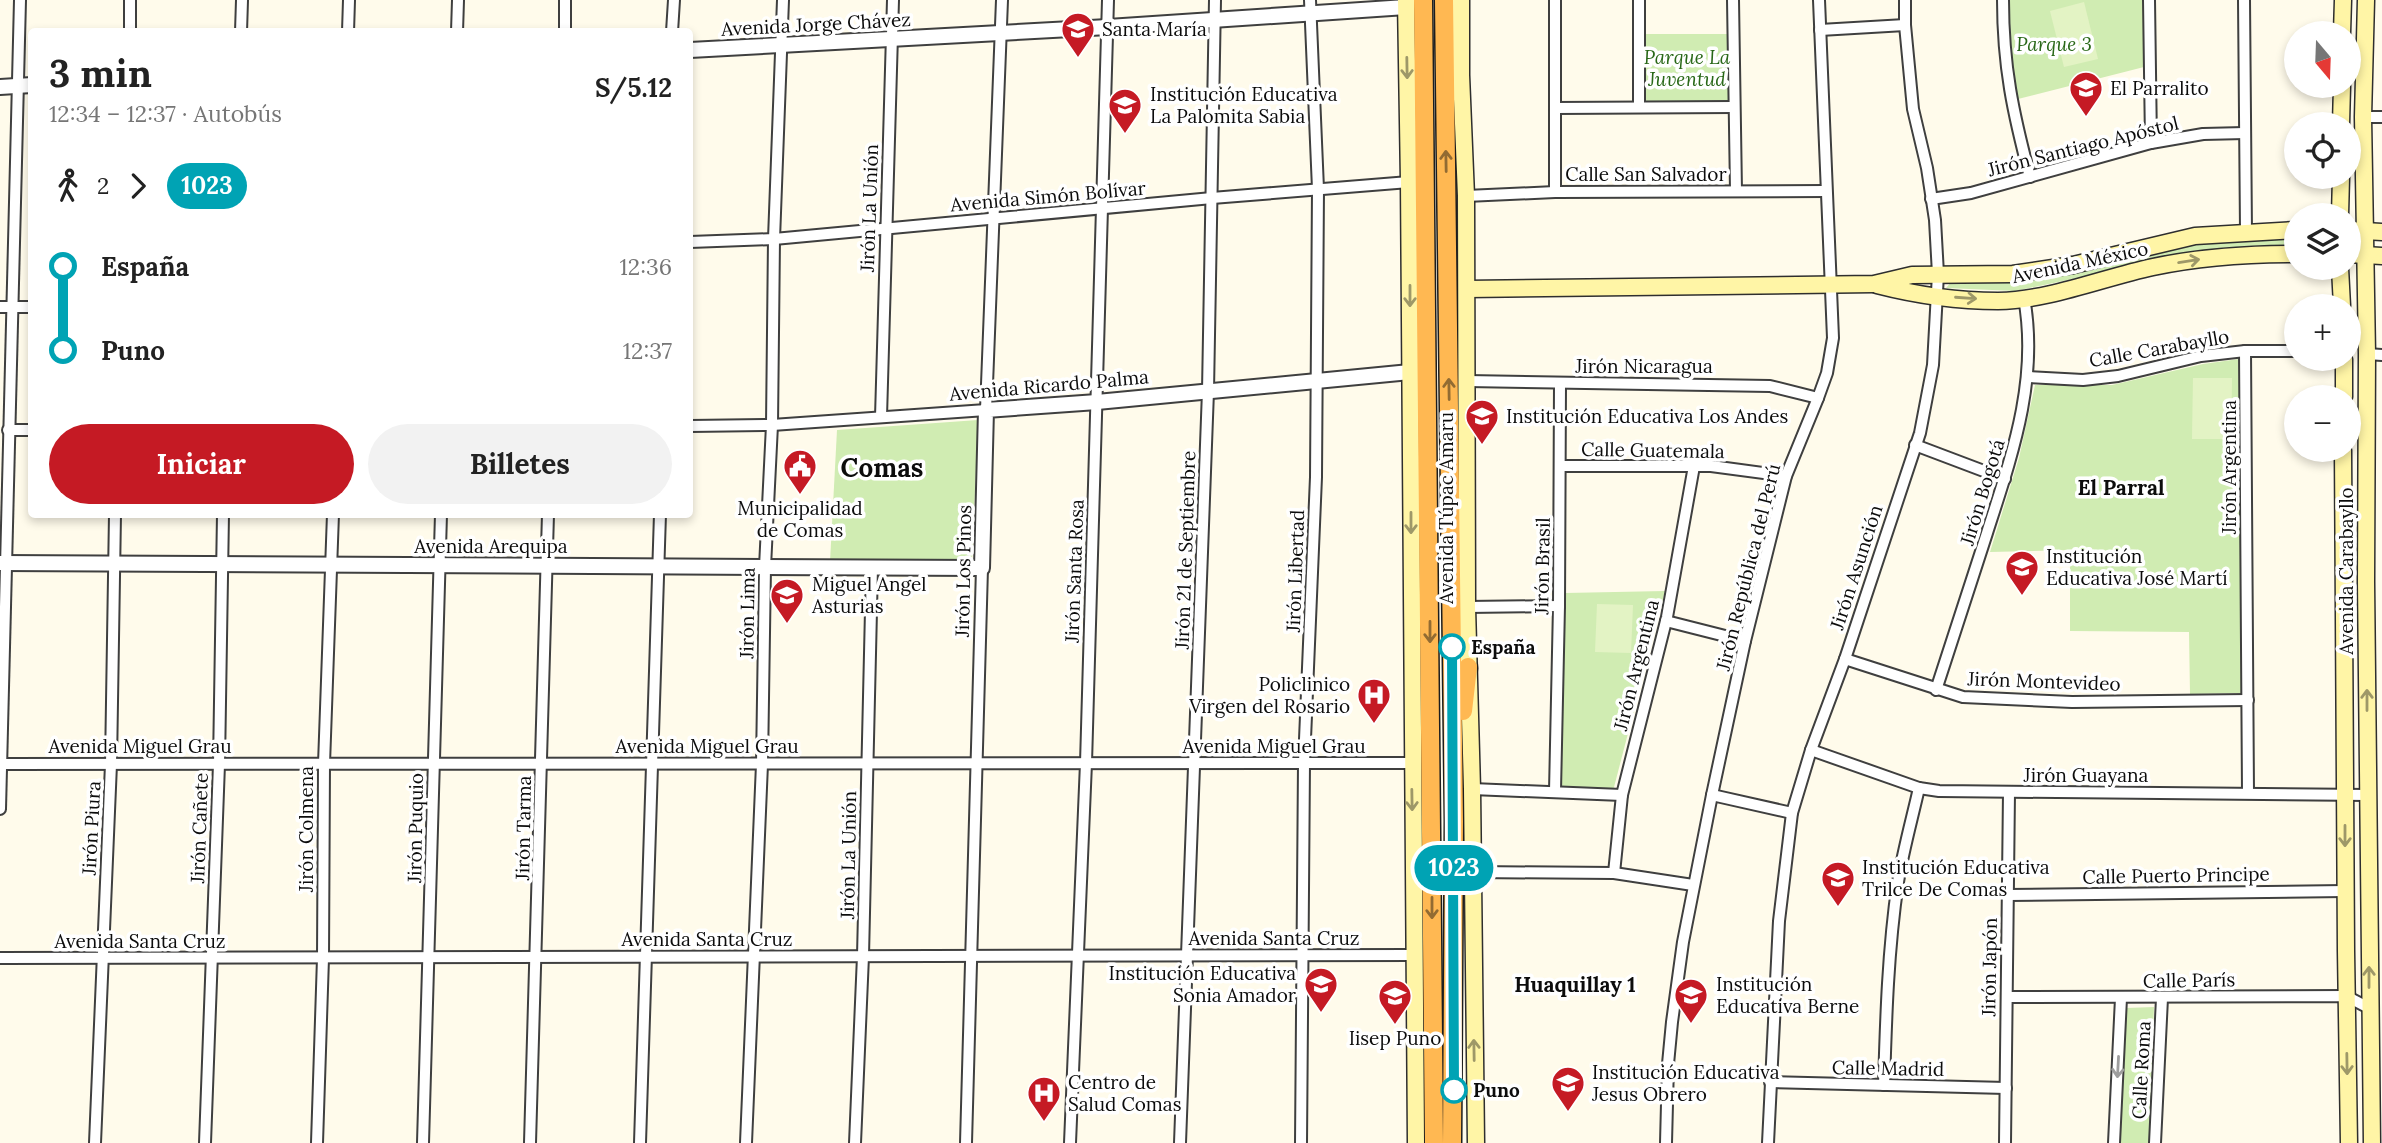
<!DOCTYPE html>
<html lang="es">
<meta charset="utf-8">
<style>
:root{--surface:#fff;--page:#f2f2f2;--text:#222;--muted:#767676;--accent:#c51a24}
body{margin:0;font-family:Lora,serif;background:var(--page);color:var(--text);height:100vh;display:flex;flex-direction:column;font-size:26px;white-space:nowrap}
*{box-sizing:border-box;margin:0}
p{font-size:23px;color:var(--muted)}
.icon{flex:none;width:38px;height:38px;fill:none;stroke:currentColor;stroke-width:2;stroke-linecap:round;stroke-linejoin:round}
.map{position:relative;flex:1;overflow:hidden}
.panel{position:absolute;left:28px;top:28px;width:665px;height:490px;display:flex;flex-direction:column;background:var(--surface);border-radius:7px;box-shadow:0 4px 10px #0003}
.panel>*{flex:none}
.badge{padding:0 14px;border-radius:23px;font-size:24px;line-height:46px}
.needle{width:46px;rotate:161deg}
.tools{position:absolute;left:2284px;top:21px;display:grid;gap:14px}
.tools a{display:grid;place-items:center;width:77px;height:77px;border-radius:50%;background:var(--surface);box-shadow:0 4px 10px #0003;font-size:35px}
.map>.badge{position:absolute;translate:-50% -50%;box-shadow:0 0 0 4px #fff}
.legs{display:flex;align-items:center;gap:10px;height:77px;padding:0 21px;font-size:23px}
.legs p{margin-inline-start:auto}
.summary{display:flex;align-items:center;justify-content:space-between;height:119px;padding:0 21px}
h1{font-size:38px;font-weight:700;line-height:52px}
.primary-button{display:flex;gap:14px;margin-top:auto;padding:14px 21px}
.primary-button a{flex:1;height:80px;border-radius:42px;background:var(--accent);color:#fff;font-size:28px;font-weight:700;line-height:80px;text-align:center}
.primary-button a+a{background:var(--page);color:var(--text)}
ul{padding:0 21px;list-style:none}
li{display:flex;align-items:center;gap:24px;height:84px;font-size:26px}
li i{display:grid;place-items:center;width:10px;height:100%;margin:0 9px;background:currentColor}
li i::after{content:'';width:18px;height:18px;margin:-9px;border:5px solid;border-radius:50%;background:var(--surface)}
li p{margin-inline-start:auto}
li:first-child i{background:linear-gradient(#0000 50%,currentColor 0)}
li:last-child i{background:linear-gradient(currentColor 50%,#0000 0)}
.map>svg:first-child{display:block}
.green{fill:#d0ecb2}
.pitch{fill:#e3f3c4}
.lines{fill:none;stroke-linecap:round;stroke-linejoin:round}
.minor-casing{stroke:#3f3f3f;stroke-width:14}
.tertiary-casing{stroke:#3f3f3f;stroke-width:18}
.secondary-casing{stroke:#2e2e2e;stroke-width:19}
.trunk-casing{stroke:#1d1d1d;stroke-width:21}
.minor{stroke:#fff;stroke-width:10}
.tertiary{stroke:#fff;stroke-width:14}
.secondary{stroke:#fff5a6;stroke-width:16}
.trunk{stroke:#ffb852;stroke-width:18}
.oneway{stroke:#9e9868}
.oneway2{stroke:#926b32}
.oneway3{stroke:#9e9e9e}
.line-1-casing{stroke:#fff;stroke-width:16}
.line-1{stroke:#00a3b4;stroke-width:10}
.stop-1-dot{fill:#fff;stroke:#00a3b4;stroke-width:3.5}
.labels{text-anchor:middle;stroke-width:7;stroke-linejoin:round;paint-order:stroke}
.street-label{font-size:19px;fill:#0c0c0c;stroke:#fff}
.poi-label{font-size:19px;fill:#0c0c0c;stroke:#fff;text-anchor:start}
.park-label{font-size:19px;font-style:italic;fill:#296818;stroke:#fff}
.stop-label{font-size:19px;font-weight:bold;fill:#0c0c0c;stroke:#fff;text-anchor:start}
.neighbourhood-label{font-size:21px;font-weight:bold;fill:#0c0c0c;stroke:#fff}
.district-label{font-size:26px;font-weight:bold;fill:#0c0c0c;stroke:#fff}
</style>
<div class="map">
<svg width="2382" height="1143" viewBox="0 0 2382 1143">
<rect width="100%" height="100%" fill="#fffbeb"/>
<!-- green -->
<g class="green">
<path d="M2009 0H2143L2144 67 2018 99 2012 68Z"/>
<path d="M1644 34H1731L1730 101 1645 102Z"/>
<path d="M2240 237H2296V248L2183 256 2015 291 1946 288 1952 281 2136 255Z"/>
<path d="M2239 359 2242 693 2190 694 2189 632 2070 631V550L1990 552 2019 458 2035 385H2112L2203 364Z"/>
<path d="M978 420 972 560 830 562 837 430Z"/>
<path d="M1665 591 1613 791 1561 786 1565 593Z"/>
<path d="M2154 1007 2149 1143H2120L2126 1008Z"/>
</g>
<!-- pitch -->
<g class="pitch">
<path d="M2084 2 2098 59 2064 67 2050 11Z"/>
<path d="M2193 378H2232L2231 439H2192Z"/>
<path d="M1597 604 1633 605 1631 653 1595 652Z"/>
</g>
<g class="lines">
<defs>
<g id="minor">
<path d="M1555 0V192"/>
<path d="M1639 0V107"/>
<path d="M1733 0 1736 191"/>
<path d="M2003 0C2003 66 2013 113 2030 177"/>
<path d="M2149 0 2151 143"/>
<path d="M2244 0 2246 231"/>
<path d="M1820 30 1905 25"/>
<path d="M130 32V0"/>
<path d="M241 32 242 0"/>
<path d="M348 32 349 0"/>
<path d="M457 32 458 0"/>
<path d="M565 32V0"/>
<path d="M672 32 674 0"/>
<path d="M1555 108 1734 107"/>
<path d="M2363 117H2382"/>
<path d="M1466 196 1555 192 1826 191"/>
<path d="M1931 199 1971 193 2151 143 2203 134 2245 133"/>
<path d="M690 242 774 239 1212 198 1409 182"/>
<path d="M0 307H32"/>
<path d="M2245 351 2248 793"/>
<path d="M2367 354 2382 355"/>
<path d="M2028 377 2083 380 2118 376 2201 356 2245 351H2296"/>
<path d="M1467 381 1770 386 1818 398"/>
<path d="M881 417 893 0"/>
<path d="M690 426 772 425 986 410 1002 0"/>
<path d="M8 430H32"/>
<path d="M1915 445 2005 479"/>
<path d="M1561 466H1711L1786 476"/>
<path d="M1467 607 1559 606"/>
<path d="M1666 621 1745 641"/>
<path d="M1845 659 1963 697 2072 702 2248 700"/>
<path d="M1936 690C1953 638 1970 585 1987 533 2012 455 2039 380 2024 298"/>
<path d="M1811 750 1919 788 1939 791 2368 795"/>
<path d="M1 764 1412 763"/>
<path d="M1472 789 1622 795"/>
<path d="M1555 791 1559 606 1560 384"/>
<path d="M1712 795 1792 813"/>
<path d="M0 809 20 0"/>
<path d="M1473 872 1614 873 1693 885"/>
<path d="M1614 873 1622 795 1667 617 1694 466"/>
<path d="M2008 895 2345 891"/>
<path d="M0 958 1414 955"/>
<path d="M2007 997 2346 996 2369 1008"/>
<path d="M1770 1082 2006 1088"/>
<path d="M1884 1085C1886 1017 1888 950 1898 882 1903 851 1912 819 1919 788"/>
<path d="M95 1143 111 764 115 514"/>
<path d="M205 1143 219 764 223 514"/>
<path d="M317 1143 323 958 324 764 333 514"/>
<path d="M423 1143 441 514"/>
<path d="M530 1143 548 514"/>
<path d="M640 1143 660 514"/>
<path d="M746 1143 762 764 765 567 772 425 774 239 783 0"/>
<path d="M855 1143 863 956 872 567"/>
<path d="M966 1143 982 568"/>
<path d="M1070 1143 1086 763 1108 0"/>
<path d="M1180 1143 1208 391 1215 0"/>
<path d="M1301 1143 1304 763 1316 477 1318 189 1310 0"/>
<path d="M1666 1143 1668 1064 1672 1022 1683 942 1712 795 1745 641 1786 476 1818 398 1827 373 1833 338 1819 0"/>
<path d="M1768 1143 1779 921 1792 813 1811 750 1845 659 1920 433 1933 365 1938 274 1935 220 1927 168 1913 109 1905 25V0"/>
<path d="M2005 1143 2009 792"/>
<path d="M2114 1143 2121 998"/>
<path d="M2155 1143 2162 998"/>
</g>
<g id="tertiary">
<path d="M690 50 1108 27 1406 7"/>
<path d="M0 87 32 85"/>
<path d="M0 563 982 568 986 410 1097 402 1410 372"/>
</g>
<g id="secondary">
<path d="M1406 0 1409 182 1416 1143"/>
<path d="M1461 0V75L1466 196 1467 607 1472 789 1476 1143"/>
<path d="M2366 0 2363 117 2367 354 2366 582 2372 1143"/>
<path d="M2342 33 2343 0"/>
<path d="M2341 124 2342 86"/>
<path d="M2340 215 2341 177"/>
<path d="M2348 230 2382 232"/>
<path d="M2348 254 2382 256"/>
<path d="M2340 268 2342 306"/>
<path d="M1877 285C1916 295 1957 301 1998 301 2050 300 2102 278 2153 267 2200 257 2248 254 2296 254"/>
<path d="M1467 289 1874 284 1912 275 2013 274 2073 265 2195 236 2296 230"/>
<path d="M2344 397V359"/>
<path d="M2343 450 2346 951 2349 1143"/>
</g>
<g id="trunk">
<path d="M1423 0 1434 1143"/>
<path d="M1444 0 1454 821 1452 1143"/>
<path d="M1463 711 1468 667"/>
</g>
</defs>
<!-- minor casing -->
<use href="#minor" class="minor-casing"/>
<!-- tertiary casing -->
<use href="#tertiary" class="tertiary-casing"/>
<!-- secondary casing -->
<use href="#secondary" class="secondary-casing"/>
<!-- trunk casing -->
<use href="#trunk" class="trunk-casing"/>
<!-- minor -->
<use href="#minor" class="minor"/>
<!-- tertiary -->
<use href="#tertiary" class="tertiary"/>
<!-- secondary -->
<use href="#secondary" class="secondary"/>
<!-- trunk -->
<use href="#trunk" class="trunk"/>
</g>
<!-- one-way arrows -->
<defs><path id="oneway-shaft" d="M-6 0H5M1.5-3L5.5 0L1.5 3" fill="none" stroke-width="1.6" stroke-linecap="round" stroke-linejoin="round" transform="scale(1.75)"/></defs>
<g class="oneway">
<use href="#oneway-shaft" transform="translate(1407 68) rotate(89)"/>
<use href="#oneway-shaft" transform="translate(2189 261) rotate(-9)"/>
<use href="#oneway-shaft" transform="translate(1410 296) rotate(90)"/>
<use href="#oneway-shaft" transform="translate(1966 298) rotate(4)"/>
<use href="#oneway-shaft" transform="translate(1411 523) rotate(90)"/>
<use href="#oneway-shaft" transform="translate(2367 700) rotate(-90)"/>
<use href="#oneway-shaft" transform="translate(1412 800) rotate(89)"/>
<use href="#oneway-shaft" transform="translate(2345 836) rotate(90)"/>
<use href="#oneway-shaft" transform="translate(2369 977) rotate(-90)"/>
<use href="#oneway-shaft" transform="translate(1474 1050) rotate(-91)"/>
<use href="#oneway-shaft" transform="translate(2347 1064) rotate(89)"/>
</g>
<g class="oneway2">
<use href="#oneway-shaft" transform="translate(1446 161) rotate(-91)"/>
<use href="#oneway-shaft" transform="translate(1449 389) rotate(-91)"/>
<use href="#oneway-shaft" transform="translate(1430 632) rotate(90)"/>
<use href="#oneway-shaft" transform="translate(1432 908) rotate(90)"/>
</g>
<use class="oneway3" href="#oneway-shaft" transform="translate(2118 1067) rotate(93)"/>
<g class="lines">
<defs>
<path id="line-1" d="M1452 647 1454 1090"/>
</defs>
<!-- line-1 casing -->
<use href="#line-1" class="line-1-casing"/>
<!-- line-1 -->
<use href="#line-1" class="line-1"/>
</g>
<!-- icons -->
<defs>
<symbol id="school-pin" viewBox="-11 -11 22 30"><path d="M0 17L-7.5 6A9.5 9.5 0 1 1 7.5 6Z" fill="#c51a24" stroke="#fff"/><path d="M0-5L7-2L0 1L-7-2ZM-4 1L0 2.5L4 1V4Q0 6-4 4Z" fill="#fff"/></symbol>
<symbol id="civic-pin" viewBox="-11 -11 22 30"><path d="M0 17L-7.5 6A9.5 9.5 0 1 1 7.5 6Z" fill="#c51a24" stroke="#fff"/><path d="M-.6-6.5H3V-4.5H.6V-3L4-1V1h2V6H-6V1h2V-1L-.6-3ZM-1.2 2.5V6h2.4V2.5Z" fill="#fff"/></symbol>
<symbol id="hospital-pin" viewBox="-11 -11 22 30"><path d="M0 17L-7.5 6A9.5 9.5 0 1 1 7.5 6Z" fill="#c51a24" stroke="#fff"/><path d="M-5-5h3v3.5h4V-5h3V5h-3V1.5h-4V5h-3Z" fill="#fff"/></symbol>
</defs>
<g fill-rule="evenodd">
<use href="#school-pin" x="1059" y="10" width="38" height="52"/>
<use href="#school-pin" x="2067" y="69" width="38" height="52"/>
<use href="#school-pin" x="1106" y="86" width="38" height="52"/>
<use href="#school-pin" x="1463" y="397" width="38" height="52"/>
<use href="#civic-pin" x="781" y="447" width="38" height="52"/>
<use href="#school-pin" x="2003" y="548" width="38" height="52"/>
<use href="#school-pin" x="768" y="576" width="38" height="52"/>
<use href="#hospital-pin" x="1355" y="676" width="38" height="52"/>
<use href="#school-pin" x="1819" y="859" width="38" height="52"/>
<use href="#school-pin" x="1302" y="965" width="38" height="52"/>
<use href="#school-pin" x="1672" y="976" width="38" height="52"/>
<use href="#school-pin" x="1376" y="977" width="38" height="52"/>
<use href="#school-pin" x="1549" y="1064" width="38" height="52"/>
<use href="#hospital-pin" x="1025" y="1074" width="38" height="52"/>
</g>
<!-- markers -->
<g class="stop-1-dot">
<circle cx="1452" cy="647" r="12"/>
<circle cx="1454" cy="1090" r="12"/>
</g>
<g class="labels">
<!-- street labels -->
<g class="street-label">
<text transform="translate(816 24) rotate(-3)" y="7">Avenida Jorge Chávez</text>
<text transform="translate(2083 146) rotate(-14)" y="7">Jirón Santiago Apóstol</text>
<text x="1646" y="181">Calle San Salvador</text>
<text transform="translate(1048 196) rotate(-5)" y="7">Avenida Simón Bolívar</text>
<text transform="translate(869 208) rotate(-88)" y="7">Jirón La Unión</text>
<text transform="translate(2080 262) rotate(-12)" y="7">Avenida México</text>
<text transform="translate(2159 348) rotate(-10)" y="7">Calle Carabayllo</text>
<text x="1644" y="373">Jirón Nicaragua</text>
<text transform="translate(1049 385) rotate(-5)" y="7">Avenida Ricardo Palma</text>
<text transform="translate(1653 450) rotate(1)" y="7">Calle Guatemala</text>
<text transform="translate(2229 467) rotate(-90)" y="7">Jirón Argentina</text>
<text transform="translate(1982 492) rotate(-73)" y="7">Jirón Bogotá</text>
<text transform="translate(1446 508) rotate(-90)" y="7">Avenida Túpac Amaru</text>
<text x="491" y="553">Avenida Arequipa</text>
<text transform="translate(1185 550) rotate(-88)" y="7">Jirón 21 de Septiembre</text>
<text transform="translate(1542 566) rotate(-89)" y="7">Jirón Brasil</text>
<text transform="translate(1748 567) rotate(-76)" y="7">Jirón República del Perú</text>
<text transform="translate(1856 567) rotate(-72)" y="7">Jirón Asunción</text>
<text transform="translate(963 571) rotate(-89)" y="7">Jirón Los Pinos</text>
<text transform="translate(1074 571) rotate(-88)" y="7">Jirón Santa Rosa</text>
<text transform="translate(1295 571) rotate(-88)" y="7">Jirón Libertad</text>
<text transform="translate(2346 571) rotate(-90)" y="7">Avenida Carabayllo</text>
<text transform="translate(747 613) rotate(-89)" y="7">Jirón Lima</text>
<text transform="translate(1636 665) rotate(-76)" y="7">Jirón Argentina</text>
<text transform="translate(2044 681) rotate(2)" y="7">Jirón Montevideo</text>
<text x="140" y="753">Avenida Miguel Grau</text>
<text x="707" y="753">Avenida Miguel Grau</text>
<text x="1274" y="753">Avenida Miguel Grau</text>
<text x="2086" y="782">Jirón Guayana</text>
<text transform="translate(91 828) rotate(-87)" y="7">Jirón Piura</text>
<text transform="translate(199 828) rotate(-88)" y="7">Jirón Cañete</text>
<text transform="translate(415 828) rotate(-89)" y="7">Jirón Puquio</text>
<text transform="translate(523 828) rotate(-89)" y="7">Jirón Tarma</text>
<text transform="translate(306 829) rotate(-90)" y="7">Jirón Colmena</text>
<text transform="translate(848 855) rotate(-89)" y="7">Jirón La Unión</text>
<text transform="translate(2176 875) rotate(-1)" y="7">Calle Puerto Principe</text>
<text x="1274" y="945">Avenida Santa Cruz</text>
<text x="707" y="946">Avenida Santa Cruz</text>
<text x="140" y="948">Avenida Santa Cruz</text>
<text transform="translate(1989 967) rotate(-89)" y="7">Jirón Japón</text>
<text transform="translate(2189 980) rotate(-1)" y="7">Calle París</text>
<text transform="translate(1888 1068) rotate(1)" y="7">Calle Madrid</text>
<text transform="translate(2141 1070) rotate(-87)" y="7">Calle Roma</text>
</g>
<!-- poi labels -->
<g class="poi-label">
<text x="1102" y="36">Santa María</text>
<text x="2110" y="95">El Parralito</text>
<text x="1150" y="101">Institución Educativa<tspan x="1150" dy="22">La Palomita Sabia</tspan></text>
<text x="1506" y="423">Institución Educativa Los Andes</text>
<text x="800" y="515" text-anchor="middle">Municipalidad<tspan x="800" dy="22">de Comas</tspan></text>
<text x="2046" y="563">Institución<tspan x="2046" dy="22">Educativa José Martí</tspan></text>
<text x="812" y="591">Miguel Angel<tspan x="812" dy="22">Asturias</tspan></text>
<text x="1350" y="691" text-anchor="end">Policlinico<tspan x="1350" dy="22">Virgen del Rosario</tspan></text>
<text x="1862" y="874">Institución Educativa<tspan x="1862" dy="22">Trilce De Comas</tspan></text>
<text x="1296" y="980" text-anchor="end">Institución Educativa<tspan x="1296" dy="22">Sonia Amador</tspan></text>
<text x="1716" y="991">Institución<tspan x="1716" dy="22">Educativa Berne</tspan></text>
<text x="1395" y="1045" text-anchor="middle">Iisep Puno</text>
<text x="1592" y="1079">Institución Educativa<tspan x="1592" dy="22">Jesus Obrero</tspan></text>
<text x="1068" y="1089">Centro de<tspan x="1068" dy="22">Salud Comas</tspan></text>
</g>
<!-- park labels -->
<g class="park-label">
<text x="2054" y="51">Parque 3</text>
<text x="1687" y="64">Parque La<tspan x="1687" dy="22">Juventud</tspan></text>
</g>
<!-- stop labels -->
<g class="stop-label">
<text x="1471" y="654">España</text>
<text x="1473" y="1097">Puno</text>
</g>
<!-- neighbourhood labels -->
<g class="neighbourhood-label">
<text x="2121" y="495">El Parral</text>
<text x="1575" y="992">Huaquillay 1</text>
</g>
<!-- district labels -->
<g class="district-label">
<text x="882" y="477">Comas</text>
</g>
</g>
</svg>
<div class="tools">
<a><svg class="needle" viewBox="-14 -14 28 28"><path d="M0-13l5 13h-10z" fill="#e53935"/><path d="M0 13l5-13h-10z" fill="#767676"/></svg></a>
<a><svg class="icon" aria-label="locate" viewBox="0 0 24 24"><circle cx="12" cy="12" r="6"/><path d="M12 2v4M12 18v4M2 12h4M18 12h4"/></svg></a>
<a><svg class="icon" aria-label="layers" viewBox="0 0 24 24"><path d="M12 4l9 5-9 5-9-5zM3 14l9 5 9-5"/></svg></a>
<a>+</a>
<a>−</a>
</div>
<b class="badge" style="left:1454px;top:868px;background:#00a3b4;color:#fff">1023</b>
<section class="panel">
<div class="summary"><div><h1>3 min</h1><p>12:34 – 12:37 · Autobús</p></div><b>S/5.12</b></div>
<div class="legs"><svg class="icon" aria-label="walk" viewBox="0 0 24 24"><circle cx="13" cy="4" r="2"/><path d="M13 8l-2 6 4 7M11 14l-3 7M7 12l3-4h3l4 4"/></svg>2<svg class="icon" aria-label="forward" viewBox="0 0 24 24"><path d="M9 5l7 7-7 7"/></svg><b class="badge" style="background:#00a3b4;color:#fff">1023</b></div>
<ul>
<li><i style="color:#00a3b4"></i><b>España</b><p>12:36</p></li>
<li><i style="color:#00a3b4"></i><b>Puno</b><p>12:37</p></li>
</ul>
<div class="primary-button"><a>Iniciar</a><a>Billetes</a></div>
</section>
</div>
